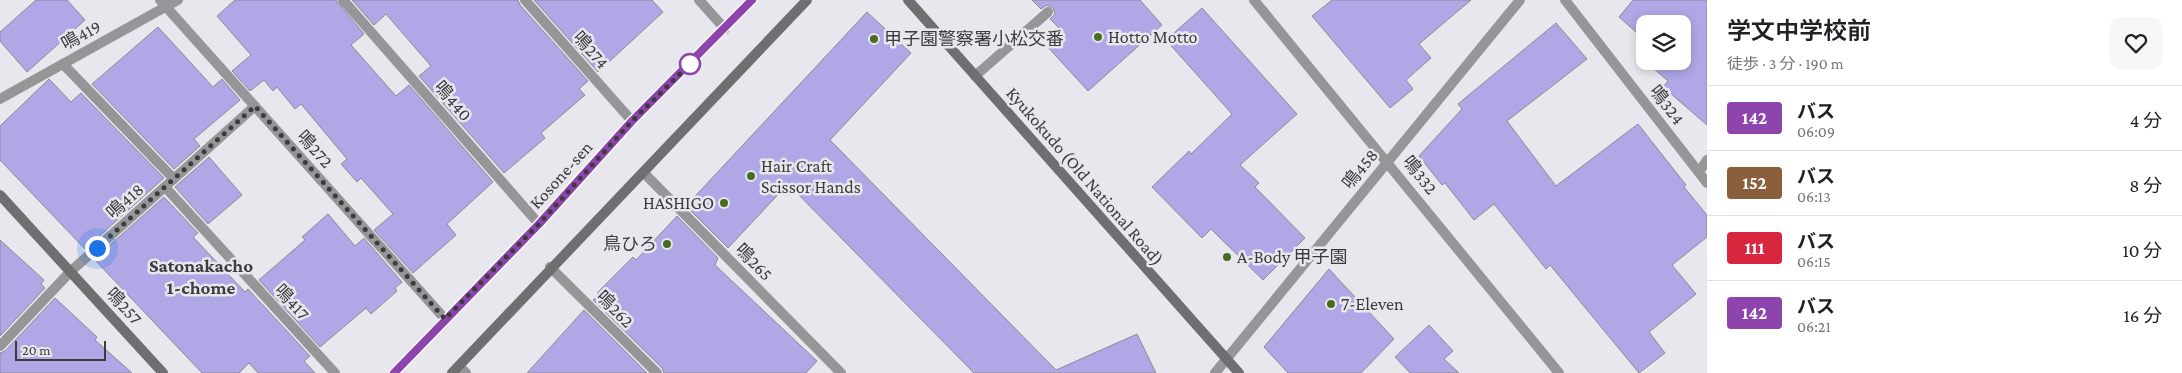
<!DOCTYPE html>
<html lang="ja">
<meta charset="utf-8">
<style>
:root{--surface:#fff;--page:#f6f6f6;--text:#202124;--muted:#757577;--line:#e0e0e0}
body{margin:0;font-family:"Crimson Pro","Noto Sans JP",serif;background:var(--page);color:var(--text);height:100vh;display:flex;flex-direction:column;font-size:19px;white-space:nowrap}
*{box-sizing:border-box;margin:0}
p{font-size:16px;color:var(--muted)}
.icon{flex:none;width:28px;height:28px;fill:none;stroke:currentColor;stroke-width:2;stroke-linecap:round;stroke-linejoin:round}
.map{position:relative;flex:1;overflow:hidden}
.side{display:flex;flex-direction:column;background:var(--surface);width:475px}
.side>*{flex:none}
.badge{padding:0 10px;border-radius:4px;font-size:18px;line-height:32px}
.controls{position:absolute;left:1636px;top:15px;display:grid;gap:10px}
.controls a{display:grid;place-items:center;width:55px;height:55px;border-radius:10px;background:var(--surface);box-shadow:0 2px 8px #0003;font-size:25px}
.scale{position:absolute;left:15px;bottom:12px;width:91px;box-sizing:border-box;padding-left:5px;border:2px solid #3c3c3e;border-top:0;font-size:14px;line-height:18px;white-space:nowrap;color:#3c3c3e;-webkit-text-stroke:4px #e7e7ed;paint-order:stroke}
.you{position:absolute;width:25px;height:25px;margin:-12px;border:4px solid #fff;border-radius:50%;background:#1a73e8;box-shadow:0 0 0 8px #1a73e833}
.map>.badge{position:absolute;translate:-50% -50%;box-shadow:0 0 0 2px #fff}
.round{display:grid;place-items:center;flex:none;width:52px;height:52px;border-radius:10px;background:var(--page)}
.overview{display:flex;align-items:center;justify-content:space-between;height:85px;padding:0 20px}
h1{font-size:24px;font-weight:600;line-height:38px}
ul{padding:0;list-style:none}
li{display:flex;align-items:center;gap:15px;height:65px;padding:0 20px;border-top:1px solid var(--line)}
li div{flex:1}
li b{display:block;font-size:19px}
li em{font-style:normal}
li .badge{min-width:55px;font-weight:700;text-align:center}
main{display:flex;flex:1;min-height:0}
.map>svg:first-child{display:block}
.building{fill:#afa7e6;stroke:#8d8c91}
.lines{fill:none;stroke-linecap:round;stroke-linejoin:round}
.lane{stroke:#969698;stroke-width:10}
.street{stroke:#969698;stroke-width:10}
.secondary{stroke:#6f6f72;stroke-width:10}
.line-casing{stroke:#fff;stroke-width:11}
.line{stroke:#8e44ad;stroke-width:8}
.walk{stroke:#3c3c3e;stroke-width:5;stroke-dasharray:0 9}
.poi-dot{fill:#496b22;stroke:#e7e7ed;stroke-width:2}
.stop-dot{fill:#fff;stroke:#8e44ad;stroke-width:2.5}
.labels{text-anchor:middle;stroke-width:5;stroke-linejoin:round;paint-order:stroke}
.street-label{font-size:18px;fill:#3c3c3e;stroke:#e7e7ed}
.poi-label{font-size:18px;fill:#3c3c3e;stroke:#e7e7ed;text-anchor:start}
.neighbourhood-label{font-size:19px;font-weight:bold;fill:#3c3c3e;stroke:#e7e7ed}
</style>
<main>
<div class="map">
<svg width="1707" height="373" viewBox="0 0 1707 373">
<rect width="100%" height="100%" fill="#e7e7ed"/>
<!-- building -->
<g class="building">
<path d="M36 0H67L85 20 27 72 0 41V32Z"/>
<path d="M235 0H336L364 34 351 45 396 96 409 85 493 182 447 224 456 235 413 273 374 230 393 214 361 178 357 182 341 164 347 159 301 104 295 109 277 87 273 91 264 80 250 91 232 71 251 55 217 16Z"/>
<path d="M352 0H518L520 5 588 81 579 89 585 95 541 133 545 138 504 173 419 76 431 66 386 14 374 25Z"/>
<path d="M534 0H652L663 12 598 72Z"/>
<path d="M1032 0H1140L1162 25 1088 91 1045 44 1060 29 1050 19 1055 14 1053 8 1047 5 1041 9Z"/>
<path d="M1332 0H1471L1419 44 1431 58 1406 80 1413 89 1390 108 1312 16Z"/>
<path d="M1633 0H1707V125L1663 87 1668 81 1643 59 1645 57V61H1682V24H1645V40L1619 17Z"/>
<path d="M1202 8 1297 114 1240 165 1259 183 1255 187 1305 238 1263 280 1211 229 1202 238 1152 187 1189 151 1191 154 1232 114 1166 40Z"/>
<path d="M867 12 911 53 830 140 1056 370 1137 334 1156 373H974L788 184 728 248 686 206Z"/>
<path d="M1556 23 1587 59 1507 121 1556 186 1638 124 1686 185 1684 187 1707 215V237L1672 265 1696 294 1649 332 1665 353 1639 373 1550 265 1546 269 1494 204 1474 220 1445 183 1442 185 1419 156 1462 109 1458 104Z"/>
<path d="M158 27 213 87 222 79 240 100 194 139 200 146 174 169 92 84Z"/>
<path d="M49 79 71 102 81 93 164 178 85 249 0 160V126Z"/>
<path d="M209 157 242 195 208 224 175 187Z"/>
<path d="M164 197 198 233 193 237 245 292 248 289 310 356 304 361 315 373H258L249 363 239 373H202L94 259Z"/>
<path d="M328 214 355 246 364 238 402 282 395 288 397 291 371 314 366 308 320 347 259 280 305 240 302 237Z"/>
<path d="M677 216 718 258 715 265 817 361 806 373H664L662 368 593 300 599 294 597 293 633 257 636 260Z"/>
<path d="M0 240 44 280 41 284 45 288 0 336Z"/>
<path d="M1329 269 1394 339 1361 373H1288L1264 347Z"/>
<path d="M55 298 97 337 95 340 132 373H0V353L5 351Z"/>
<path d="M584 310 647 373H527Z"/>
<path d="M1429 325 1453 351 1444 359 1459 373H1410L1395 357Z"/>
</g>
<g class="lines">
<!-- lane -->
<path class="lane" d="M975 76 1048 12"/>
<!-- street -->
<g class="street">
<path d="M160 0 445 319"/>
<path d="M343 0 539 224"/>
<path d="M525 0 632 121"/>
<path d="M699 0 725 29"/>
<path d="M1254 0 1559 373"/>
<path d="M1565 0 1707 183"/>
<path d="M63 64 174 179"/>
<path d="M0 99 178 0"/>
<path d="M1699 172 1707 160"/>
<path d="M644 173 841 373"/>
<path d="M165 187 335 373"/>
<path d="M550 267 657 373"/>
<path d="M0 346 70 272 255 106"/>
<path d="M459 366 466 373"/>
<path d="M1215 373 1520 0"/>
</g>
<!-- secondary -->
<g class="secondary">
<path d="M908 0 1239 373"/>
<path d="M0 195 163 373"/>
<path d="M394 373 539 224 632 121 752 0"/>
<path d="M452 373C570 248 689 125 807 0"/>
</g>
</g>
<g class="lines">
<defs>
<path id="line" d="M394 373 539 224 632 121 752 0"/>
</defs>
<!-- line casing -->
<use href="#line" class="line-casing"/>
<!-- line -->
<use href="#line" class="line"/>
<!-- walk -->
<path class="walk" d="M97 248 255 106 445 319 539 224 632 121 690 64"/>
</g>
<!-- markers -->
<g class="poi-dot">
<circle cx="1098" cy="37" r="5"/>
<circle cx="874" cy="39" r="5"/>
<circle cx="751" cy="176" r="5"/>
<circle cx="724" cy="203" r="5"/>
<circle cx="667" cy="244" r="5"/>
<circle cx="1227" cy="257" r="5"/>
<circle cx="1331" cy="304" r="5"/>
</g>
<circle class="stop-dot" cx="690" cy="64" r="10"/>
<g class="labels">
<!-- street labels -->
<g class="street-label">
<text transform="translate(81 35) rotate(-29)" y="6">鳴419</text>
<text transform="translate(591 50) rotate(48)" y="6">鳴274</text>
<text transform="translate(453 101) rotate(49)" y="6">鳴440</text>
<text transform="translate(1667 105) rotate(52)" y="6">鳴324</text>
<text transform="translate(315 149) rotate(48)" y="6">鳴272</text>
<text transform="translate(1360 169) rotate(-51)" y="6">鳴458</text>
<text transform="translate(561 175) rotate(-48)" y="6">Kosone-sen</text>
<text transform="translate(1420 175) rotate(51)" y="6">鳴332</text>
<text transform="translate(1085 176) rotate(49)" y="6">Kyukokudo (Old National Road)</text>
<text transform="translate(125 201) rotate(-42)" y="6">鳴418</text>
<text transform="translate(754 262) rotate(45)" y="6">鳴265</text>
<text transform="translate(292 302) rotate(47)" y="6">鳴417</text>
<text transform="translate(124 306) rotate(47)" y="6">鳴257</text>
<text transform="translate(615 309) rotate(45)" y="6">鳴262</text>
</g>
<!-- poi labels -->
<g class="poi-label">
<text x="1108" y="43">Hotto Motto</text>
<text x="884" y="45">甲子園警察署小松交番</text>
<text x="761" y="172">Hair Craft<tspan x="761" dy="21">Scissor Hands</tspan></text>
<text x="714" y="209" text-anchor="end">HASHIGO</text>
<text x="657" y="250" text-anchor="end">鳥ひろ</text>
<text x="1237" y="263">A-Body 甲子園</text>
<text x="1341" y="310">7-Eleven</text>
</g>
<!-- neighbourhood labels -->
<g class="neighbourhood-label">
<text x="201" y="272">Satonakacho<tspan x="201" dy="22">1-chome</tspan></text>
</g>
</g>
</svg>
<div class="controls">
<a><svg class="icon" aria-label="layers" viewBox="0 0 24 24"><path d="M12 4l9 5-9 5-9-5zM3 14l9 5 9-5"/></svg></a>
</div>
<div class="scale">20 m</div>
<div class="you" style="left:97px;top:248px"></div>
</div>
<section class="side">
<div class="overview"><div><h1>学文中学校前</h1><p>徒歩 · 3 分 · 190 m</p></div><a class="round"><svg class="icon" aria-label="heart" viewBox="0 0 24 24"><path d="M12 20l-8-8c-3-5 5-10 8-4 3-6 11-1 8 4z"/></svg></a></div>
<ul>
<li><span class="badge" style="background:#8e44ad;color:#fff">142</span><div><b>バス</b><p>06:09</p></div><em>4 分</em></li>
<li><span class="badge" style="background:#8b5e3c;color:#fff">152</span><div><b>バス</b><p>06:13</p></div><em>8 分</em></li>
<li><span class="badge" style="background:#d7263d;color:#fff">111</span><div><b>バス</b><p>06:15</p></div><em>10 分</em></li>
<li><span class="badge" style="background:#8e44ad;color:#fff">142</span><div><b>バス</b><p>06:21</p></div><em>16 分</em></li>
</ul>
</section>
</main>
